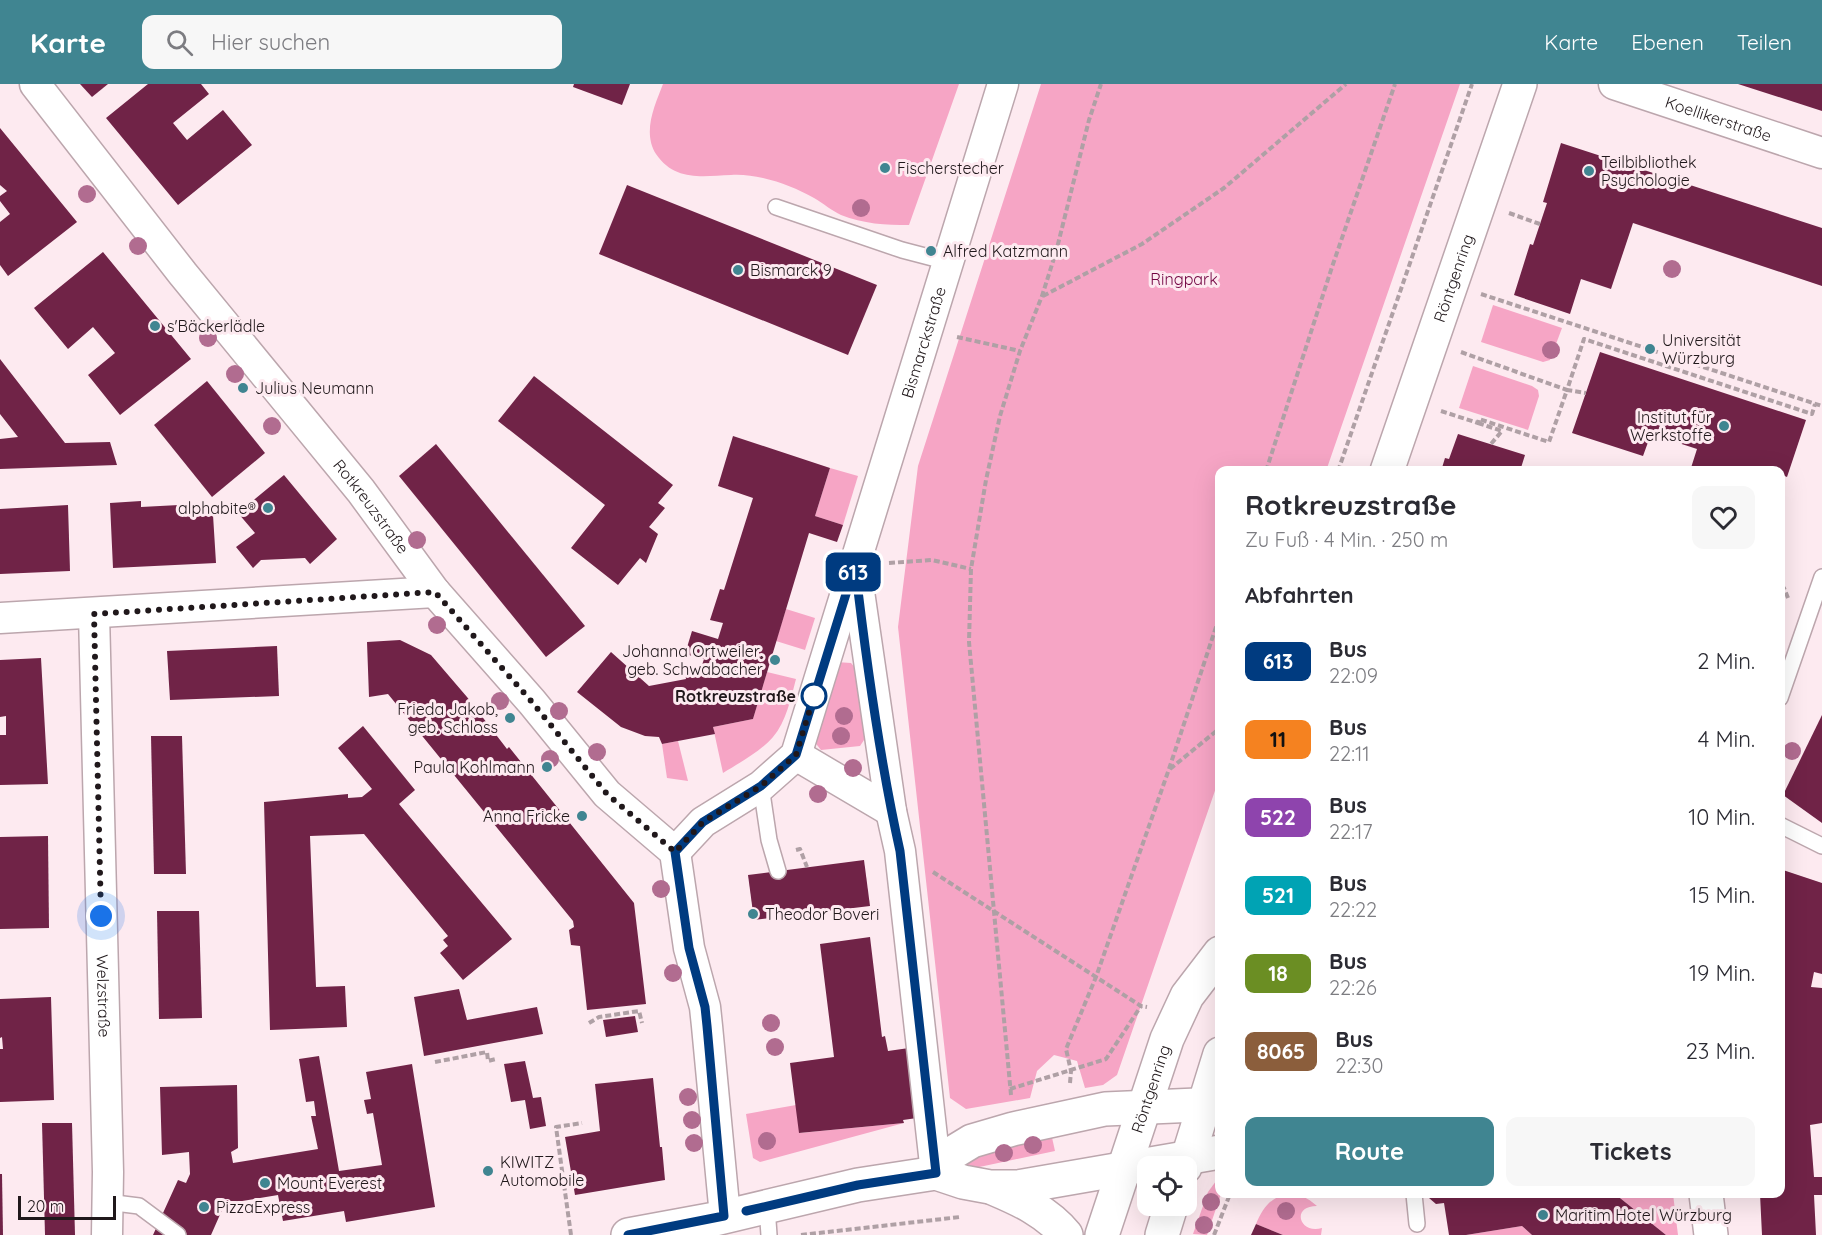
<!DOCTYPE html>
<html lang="de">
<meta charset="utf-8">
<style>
:root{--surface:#fff;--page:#f7f7f7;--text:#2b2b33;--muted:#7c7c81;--accent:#408591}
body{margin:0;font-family:Quicksand,sans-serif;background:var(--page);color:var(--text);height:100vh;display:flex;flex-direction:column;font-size:22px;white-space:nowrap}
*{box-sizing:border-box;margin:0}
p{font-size:20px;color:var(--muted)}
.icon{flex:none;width:33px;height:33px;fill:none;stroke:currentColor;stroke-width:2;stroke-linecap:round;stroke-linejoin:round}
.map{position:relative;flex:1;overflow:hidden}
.drawer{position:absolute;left:1215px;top:382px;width:570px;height:732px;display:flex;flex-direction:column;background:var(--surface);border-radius:12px;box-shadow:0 6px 24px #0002}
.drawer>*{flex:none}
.badge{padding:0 12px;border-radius:9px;font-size:21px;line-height:39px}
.buttons{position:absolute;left:1137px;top:1072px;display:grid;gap:12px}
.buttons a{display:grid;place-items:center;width:60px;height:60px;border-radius:12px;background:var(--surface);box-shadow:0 6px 24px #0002;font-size:30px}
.scale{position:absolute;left:18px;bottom:15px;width:98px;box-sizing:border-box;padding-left:6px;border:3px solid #20181b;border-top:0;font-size:16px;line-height:21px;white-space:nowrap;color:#20181b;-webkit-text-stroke:4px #fdeaf0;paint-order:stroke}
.you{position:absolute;width:30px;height:30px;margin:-15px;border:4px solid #fff;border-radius:50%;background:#1a73e8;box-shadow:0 0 0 9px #1a73e833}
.map>.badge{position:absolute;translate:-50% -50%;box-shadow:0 0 0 3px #fff}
h2{padding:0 30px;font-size:22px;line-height:54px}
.round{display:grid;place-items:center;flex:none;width:63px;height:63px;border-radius:12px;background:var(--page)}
.overview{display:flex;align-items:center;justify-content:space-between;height:102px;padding:0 30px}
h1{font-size:28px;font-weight:800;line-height:45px}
.primary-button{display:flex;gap:12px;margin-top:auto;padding:12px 30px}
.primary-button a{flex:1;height:69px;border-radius:12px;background:var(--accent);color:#fff;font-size:24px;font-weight:800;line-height:69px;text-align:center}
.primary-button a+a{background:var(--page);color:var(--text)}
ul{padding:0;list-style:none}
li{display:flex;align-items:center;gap:18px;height:78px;padding:0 30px}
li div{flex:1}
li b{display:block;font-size:22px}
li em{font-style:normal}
li .badge{min-width:66px;font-weight:700;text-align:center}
header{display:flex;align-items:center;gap:36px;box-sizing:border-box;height:84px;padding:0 30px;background:var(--accent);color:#fff}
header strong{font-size:28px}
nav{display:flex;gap:33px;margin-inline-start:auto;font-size:21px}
.search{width:420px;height:54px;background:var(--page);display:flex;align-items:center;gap:15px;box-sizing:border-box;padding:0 21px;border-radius:12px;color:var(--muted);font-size:22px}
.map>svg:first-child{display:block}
.green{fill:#f6a5c5}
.building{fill:#702347}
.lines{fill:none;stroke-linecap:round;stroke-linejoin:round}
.lane-casing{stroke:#bca6ad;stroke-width:18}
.street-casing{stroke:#bca6ad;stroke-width:33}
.secondary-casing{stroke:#bca6ad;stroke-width:36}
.path{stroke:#afa0a5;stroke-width:4;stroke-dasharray:6 3;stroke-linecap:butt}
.lane{stroke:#fff;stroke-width:15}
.street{stroke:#fff;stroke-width:30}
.secondary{stroke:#fff;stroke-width:33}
.tree{fill:#b16c90}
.line-casing{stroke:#fff;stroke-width:14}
.line{stroke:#003b80;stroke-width:9}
.walk{stroke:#20181b;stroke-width:6;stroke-dasharray:0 10.8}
.poi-dot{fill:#408591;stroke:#fdeaf0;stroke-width:2}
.stop-dot{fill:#fff;stroke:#003b80;stroke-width:3}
.labels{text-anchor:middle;stroke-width:6;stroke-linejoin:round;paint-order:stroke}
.street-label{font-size:16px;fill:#20181b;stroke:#fdeaf0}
.poi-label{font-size:16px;fill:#20181b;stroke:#fdeaf0;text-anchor:start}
.park-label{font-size:16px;fill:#720442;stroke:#fdeaf0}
.stop-label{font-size:16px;font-weight:bold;fill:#20181b;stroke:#fdeaf0;text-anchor:end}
</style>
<header>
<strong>Karte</strong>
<div class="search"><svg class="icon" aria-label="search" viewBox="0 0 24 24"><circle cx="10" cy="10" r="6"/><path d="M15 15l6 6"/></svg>Hier suchen</div>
<nav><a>Karte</a><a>Ebenen</a><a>Teilen</a></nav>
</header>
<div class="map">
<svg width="1822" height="1151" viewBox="0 0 1822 1151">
<rect width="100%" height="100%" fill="#fdeaf0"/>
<!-- green -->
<g class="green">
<path d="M663 0H959L909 141C886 141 863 140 841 131 832 127 823 119 814 114 798 105 781 98 763 94 753 92 741 90 731 91 703 92 675 98 656 70 642 48 655 21 663 0Z"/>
<path d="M1041 0H1460L1326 387H1220L1219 695 1117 991 1103 1001 1085 1004 1077 977 1054 971 1037 987 1030 1014 966 1025 950 1014 898 543 918 382Z"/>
<path d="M1493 221 1562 244 1550 276 1543 278 1481 258Z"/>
<path d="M1473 282 1532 302 1538 306 1539 312 1528 346 1459 324Z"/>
<path d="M830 384 858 392 843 441 815 432Z"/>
<path d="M786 525 815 534 805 566 776 557Z"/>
<path d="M836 578 851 579 858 587 868 650 860 662 821 666 813 656Z"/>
<path d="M767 588 796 595C791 614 786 638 773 653 760 668 739 679 723 689L713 643 753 635Z"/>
<path d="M678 657 688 697 667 694 662 660Z"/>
<path d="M796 1021 800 1049 904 1039 760 1078 753 1074 746 1030Z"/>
<path d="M1051 1049 1055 1067 956 1088 950 1078Z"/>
<path d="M1219 1093 1221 1110 1207 1151 1193 1150 1208 1108Z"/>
<path d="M1286 1110C1299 1110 1307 1113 1317 1122 1290 1122 1300 1151 1322 1144L1321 1151H1283L1256 1140C1263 1124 1269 1115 1286 1110Z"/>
<path d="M1615 1110H1673L1678 1151H1666Z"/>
<path d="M1522 1142 1532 1151H1466Z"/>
</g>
<!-- building -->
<g class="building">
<path d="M80 0H108L92 13Z"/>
<path d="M148 0H201L209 10 173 39 187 56 223 26 252 61 178 121 106 34Z"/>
<path d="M574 0H630L622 21 573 3Z"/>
<path d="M1738 0H1822V27Z"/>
<path d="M0 44 77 138 8 192 0 181V138L10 130 0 117V112L7 107 0 101Z"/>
<path d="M1561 59 1822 144V202L1633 139 1611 205 1581 195 1570 230 1514 211 1530 160 1533 161 1547 119 1543 118Z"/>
<path d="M627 101 877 201 848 271 599 170Z"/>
<path d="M103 168 191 275 120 331 88 291 115 269 93 243 68 265 34 224Z"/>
<path d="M1600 268 1806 336 1787 393 1780 390V387H1690L1697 365 1651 350 1643 372 1572 349Z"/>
<path d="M0 275 65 359 110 358 117 381 0 385V355L18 353 0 330Z"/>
<path d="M534 292 673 401 658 419 665 424 649 443 658 450 646 479 640 474 618 501 571 464 605 421 498 337Z"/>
<path d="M207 297 265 369 212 413 154 341Z"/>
<path d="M1458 350 1525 371 1520 387H1441L1445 374 1449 375Z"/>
<path d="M733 352 830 384 815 432 843 441 837 458 809 449 753 635 713 643 715 650 662 660 659 653 645 652 621 643 577 608 611 568 649 602 686 595 685 588 701 584 704 575 685 570 692 547 718 555 723 539 710 536 720 505 724 506 753 414 718 402Z"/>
<path d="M436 360 585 542 546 573 399 392Z"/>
<path d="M284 391 337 455 310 480 305 474 261 476 253 484 236 463 255 449 238 429Z"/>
<path d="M141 417V423L198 420 199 432 213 431 216 479 113 484 110 419Z"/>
<path d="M68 421 70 487 0 490V425Z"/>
<path d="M400 556 431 571 467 613 507 665 509 663 634 819 646 920 587 926 580 862 571 861 569 846 574 843 573 837 388 610 369 613 367 558Z"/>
<path d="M277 562 279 612 170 616 167 567Z"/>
<path d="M41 574 48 700 0 701V651H6V632L0 633V576Z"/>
<path d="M1822 631V739L1783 711Z"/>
<path d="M363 642 415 706 399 720 512 855 463 896 440 869 448 862 443 856 448 852 364 750 310 752 316 903 345 902 347 943 270 946 264 718 348 710V714L362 713 372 705 338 664Z"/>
<path d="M151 652H182L186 790H154Z"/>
<path d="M48 752 49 844 0 845V753Z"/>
<path d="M864 776 870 822 754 836 748 791Z"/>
<path d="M1780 785 1822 799V890L1814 888 1811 903 1822 904V1039L1810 1041 1814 1093H1822V1111H1814L1816 1151H1762L1760 1110H1780Z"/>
<path d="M157 827H199L202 934 159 935Z"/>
<path d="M870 853 882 953 885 952 888 967 909 964 917 1034 903 1036 904 1039 799 1049 790 979 834 973 820 860Z"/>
<path d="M459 905 467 936 537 923 543 950 424 972 414 913Z"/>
<path d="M51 913 54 1016 0 1018V965H3L2 953 0 954V915Z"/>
<path d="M635 932 638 948 606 953 603 936Z"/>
<path d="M319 972 339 1087 382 1081 373 1029 367 1030 364 1016 371 1015 366 988 412 980 435 1123 346 1138 344 1127 283 1137 278 1111 230 1119 229 1117H226L211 1151H153L178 1096 186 1099 190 1090 189 1068 162 1071 160 1003 237 1001 238 1064 231 1068 233 1079 318 1065 311 1032H316L314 1017 306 1018 299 975Z"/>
<path d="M525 977 533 1014 541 1013 546 1042 530 1045 525 1016 511 1018 504 980Z"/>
<path d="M653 994 660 1063H662L665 1096 575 1111 565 1053 600 1047 595 1000Z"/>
<path d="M42 1039H72L75 1151H45Z"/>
<path d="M0 1090H2L3 1151H0Z"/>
<path d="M1432 1110H1615L1666 1151H1532L1522 1142 1466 1151H1449L1444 1119 1436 1120 1429 1114Z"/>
<path d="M1256 1140 1283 1151H1251Z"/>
</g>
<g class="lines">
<defs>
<g id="lane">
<path d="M776 123 902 166 948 178"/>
<path d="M1780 614 1822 493"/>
<path d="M761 702 769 756 778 787"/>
<path d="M1780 741 1822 762"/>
<path d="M1414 1110 1417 1140"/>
<path d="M107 1118 139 1122 178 1151"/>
<path d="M767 1123 769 1151"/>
</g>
<g id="street">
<path id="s1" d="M35 0 183 190 361 407 435 508 532 618 607 710 675 768 689 864 705 923 707 942 725 1132"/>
<path id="s2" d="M1614 0 1822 69"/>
<path d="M857 494 891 727 900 767 936 1089"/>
<path id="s3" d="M94 530 108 1088 107 1151"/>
<path d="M0 534 435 508"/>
<path d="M796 671 891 727"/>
<path id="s4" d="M675 768 703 738 761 702 796 671 1003 0"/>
</g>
<g id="secondary">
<path id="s5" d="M1387 387 1520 0"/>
<path d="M1185 1083 1220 970"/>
<path d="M936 1089 949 1071 972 1057 1013 1045 1105 1025 1220 1020"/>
<path d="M995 1105C1021 1116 1047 1128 1066 1151"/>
<path d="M1706 1110 1711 1151"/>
<path d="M628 1151 715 1135 858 1101 936 1089 963 1098 990 1103H1018L1220 1068"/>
<path id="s6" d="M1102 1151 1167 955 1187 912 1220 869"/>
<path d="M1162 1151 1171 1122"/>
</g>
</defs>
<!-- lane casing -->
<use href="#lane" class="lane-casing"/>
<!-- street casing -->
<use href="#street" class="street-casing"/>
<!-- secondary casing -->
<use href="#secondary" class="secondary-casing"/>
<!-- path -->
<g class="path">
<path d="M1509 129 1540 140"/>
<path d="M1481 210 1822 322"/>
<path d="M1043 212 1142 160 1224 104 1346 0"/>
<path d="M957 253 1020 267"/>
<path d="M1461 268 1567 306 1584 255 1812 330 1815 320"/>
<path d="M1441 327 1478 339 1479 335 1549 358 1567 306 1586 309"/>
<path d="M1478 339 1502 347 1490 361"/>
<path d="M1266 387 1332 183 1395 0"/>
<path d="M1338 387 1472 0"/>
<path d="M889 479 932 476 971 485"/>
<path d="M1780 503 1784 504 1788 514"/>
<path d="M1170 685 1220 644"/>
<path d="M796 766 800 765 807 783"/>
<path d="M933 788 1141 922 1147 923"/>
<path d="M589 939 599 933 639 927 642 939"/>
<path d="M435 978 487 968 488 977 496 975"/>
<path d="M1070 999 1071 987 1066 965 1096 893 1169 685 1220 531"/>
<path d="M1010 1005 1106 975 1141 922"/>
<path d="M1011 1011 969 558 971 485 986 396 1000 332 1020 267 1042 212 1056 168 1089 36 1101 0"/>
<path d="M571 1151 556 1043 582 1039"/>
<path d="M801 1151 960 1133"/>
<path d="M1214 1151 1230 1110"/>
</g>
<!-- lane -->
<use href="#lane" class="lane"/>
<!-- street -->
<use href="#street" class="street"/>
<!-- secondary -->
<use href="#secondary" class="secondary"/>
</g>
<!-- trees -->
<g class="tree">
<circle cx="87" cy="110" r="9"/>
<circle cx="861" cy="124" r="9"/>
<circle cx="138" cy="162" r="9"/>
<circle cx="1672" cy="185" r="9"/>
<circle cx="208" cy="254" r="9"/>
<circle cx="1551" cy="266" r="9"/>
<circle cx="235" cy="290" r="9"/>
<circle cx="272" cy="342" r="9"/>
<circle cx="417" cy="456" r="9"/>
<circle cx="437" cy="541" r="9"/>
<circle cx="500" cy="617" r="9"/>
<circle cx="559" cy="627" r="9"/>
<circle cx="844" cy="632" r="9"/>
<circle cx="841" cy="652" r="9"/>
<circle cx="1792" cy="667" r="9"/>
<circle cx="597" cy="668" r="9"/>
<circle cx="550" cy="675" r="9"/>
<circle cx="853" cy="684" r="9"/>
<circle cx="818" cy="710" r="9"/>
<circle cx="661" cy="805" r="9"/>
<circle cx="673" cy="889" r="9"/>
<circle cx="771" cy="939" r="9"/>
<circle cx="775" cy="963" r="9"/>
<circle cx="688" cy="1013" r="9"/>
<circle cx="692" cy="1036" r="9"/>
<circle cx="767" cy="1057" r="9"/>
<circle cx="694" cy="1059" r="9"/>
<circle cx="1033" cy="1061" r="9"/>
<circle cx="1004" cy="1069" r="9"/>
<circle cx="1211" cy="1118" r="9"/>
<circle cx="1286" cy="1127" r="9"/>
<circle cx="1204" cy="1141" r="9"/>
</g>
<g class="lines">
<defs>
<path id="line" d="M628 1151 724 1132 707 942 705 923 689 864 675 768 703 738 761 702 796 671 855 481C866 576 879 673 900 767L936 1089 858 1101 746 1127"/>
</defs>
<!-- line casing -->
<use href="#line" class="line-casing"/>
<!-- line -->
<use href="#line" class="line"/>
<!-- walk -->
<path class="walk" d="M101 832 94 530 435 508 532 618 607 710 675 768 703 738 761 702 796 671 814 612"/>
</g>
<!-- markers -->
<g class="poi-dot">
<circle cx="885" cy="84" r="6"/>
<circle cx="1589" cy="87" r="6"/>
<circle cx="931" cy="167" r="6"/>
<circle cx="738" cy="186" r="6"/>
<circle cx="155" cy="242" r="6"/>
<circle cx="1650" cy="265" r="6"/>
<circle cx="243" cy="304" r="6"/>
<circle cx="1724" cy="342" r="6"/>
<circle cx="268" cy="424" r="6"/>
<circle cx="775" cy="576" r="6"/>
<circle cx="510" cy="634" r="6"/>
<circle cx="547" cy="683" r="6"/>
<circle cx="582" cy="732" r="6"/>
<circle cx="753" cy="830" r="6"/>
<circle cx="488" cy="1087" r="6"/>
<circle cx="265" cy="1099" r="6"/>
<circle cx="204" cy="1123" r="6"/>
<circle cx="1543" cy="1131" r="6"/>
</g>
<circle class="stop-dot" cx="814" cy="612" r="12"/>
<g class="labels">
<!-- street labels -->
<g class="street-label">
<text dy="6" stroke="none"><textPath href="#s2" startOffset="110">Koellikerstraße</textPath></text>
<text dy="6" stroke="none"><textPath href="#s5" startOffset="204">Röntgenring</textPath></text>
<text dy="6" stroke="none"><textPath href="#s4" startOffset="588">Bismarckstraße</textPath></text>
<text dy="6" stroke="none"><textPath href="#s1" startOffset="540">Rotkreuzstraße</textPath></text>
<text dy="6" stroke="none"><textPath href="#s3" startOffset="382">Welzstraße</textPath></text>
<text dy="6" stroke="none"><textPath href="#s6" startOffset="154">Röntgenring</textPath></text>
</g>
<!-- poi labels -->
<g class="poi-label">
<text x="1601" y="84">Teilbibliothek<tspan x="1601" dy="18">Psychologie</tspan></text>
<text x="897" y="90">Fischerstecher</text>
<text x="943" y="173">Alfred Katzmann</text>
<text x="750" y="192">Bismarck 9</text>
<text x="167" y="248">s'Bäckerlädle</text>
<text x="1662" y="262">Universität<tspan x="1662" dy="18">Würzburg</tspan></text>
<text x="255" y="310">Julius Neumann</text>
<text x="1712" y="339" text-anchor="end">Institut für<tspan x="1712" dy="18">Werkstoffe</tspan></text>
<text x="256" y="430" text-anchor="end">alphabite®</text>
<text x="763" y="573" text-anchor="end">Johanna Ortweiler,<tspan x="763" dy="18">geb. Schwabacher</tspan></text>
<text x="498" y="631" text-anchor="end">Frieda Jakob,<tspan x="498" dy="18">geb. Schloss</tspan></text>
<text x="535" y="689" text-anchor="end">Paula Kohlmann</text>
<text x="570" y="738" text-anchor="end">Anna Fricke</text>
<text x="765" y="836">Theodor Boveri</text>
<text x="500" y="1084">KIWITZ<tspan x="500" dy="18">Automobile</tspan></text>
<text x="277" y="1105">Mount Everest</text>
<text x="216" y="1129">PizzaExpress</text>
<text x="1555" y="1137">Maritim Hotel Würzburg</text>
</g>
<!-- park labels -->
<g class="park-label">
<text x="1184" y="201">Ringpark</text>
</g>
<!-- stop labels -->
<g class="stop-label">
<text x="796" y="618">Rotkreuzstraße</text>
</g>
</g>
</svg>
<div class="buttons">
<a><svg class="icon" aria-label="locate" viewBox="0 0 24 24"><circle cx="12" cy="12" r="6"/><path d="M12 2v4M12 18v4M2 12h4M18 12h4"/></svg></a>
</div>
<div class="scale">20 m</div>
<div class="you" style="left:101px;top:832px"></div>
<b class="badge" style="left:853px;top:488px;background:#003b80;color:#fff">613</b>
<section class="drawer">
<div class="overview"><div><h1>Rotkreuzstraße</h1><p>Zu Fuß · 4 Min. · 250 m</p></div><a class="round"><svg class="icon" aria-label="heart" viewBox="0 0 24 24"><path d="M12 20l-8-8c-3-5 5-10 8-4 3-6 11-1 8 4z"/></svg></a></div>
<h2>Abfahrten</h2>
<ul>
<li><span class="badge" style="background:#003b80;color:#fff">613</span><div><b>Bus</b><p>22:09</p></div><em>2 Min.</em></li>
<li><span class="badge" style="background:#f58220;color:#111">11</span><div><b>Bus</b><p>22:11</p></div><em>4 Min.</em></li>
<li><span class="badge" style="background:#8e44ad;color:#fff">522</span><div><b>Bus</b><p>22:17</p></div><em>10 Min.</em></li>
<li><span class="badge" style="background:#00a3b4;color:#fff">521</span><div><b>Bus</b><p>22:22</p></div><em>15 Min.</em></li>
<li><span class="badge" style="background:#6b8e23;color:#fff">18</span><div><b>Bus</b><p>22:26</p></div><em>19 Min.</em></li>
<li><span class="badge" style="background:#8b5e3c;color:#fff">8065</span><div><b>Bus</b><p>22:30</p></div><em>23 Min.</em></li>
</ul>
<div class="primary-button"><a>Route</a><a>Tickets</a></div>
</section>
</div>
